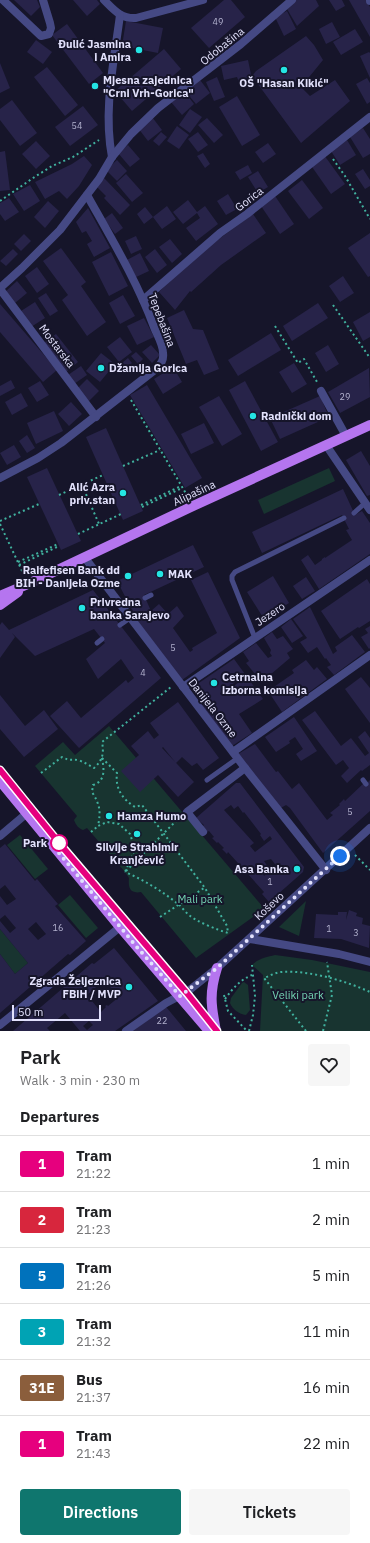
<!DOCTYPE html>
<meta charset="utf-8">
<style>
:root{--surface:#fff;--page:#f6f6f6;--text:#202124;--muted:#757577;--line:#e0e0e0;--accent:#0f766e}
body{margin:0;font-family:"IBM Plex Sans",sans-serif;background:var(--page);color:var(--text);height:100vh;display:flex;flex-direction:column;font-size:15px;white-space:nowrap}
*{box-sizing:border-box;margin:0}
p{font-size:13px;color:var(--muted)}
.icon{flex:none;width:22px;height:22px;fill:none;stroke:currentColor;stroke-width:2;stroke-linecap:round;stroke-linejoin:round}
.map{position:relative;height:1031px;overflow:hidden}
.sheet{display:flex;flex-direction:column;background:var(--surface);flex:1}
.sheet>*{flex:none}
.badge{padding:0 8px;border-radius:3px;font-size:14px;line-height:26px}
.scale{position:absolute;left:12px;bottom:10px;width:89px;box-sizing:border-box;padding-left:4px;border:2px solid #e2e1fc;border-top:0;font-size:11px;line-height:14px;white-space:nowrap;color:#e2e1fc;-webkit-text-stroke:3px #16152a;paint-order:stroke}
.you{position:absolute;width:20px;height:20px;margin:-10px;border:3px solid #fff;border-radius:50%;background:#1a73e8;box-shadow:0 0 0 6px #1a73e833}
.map>.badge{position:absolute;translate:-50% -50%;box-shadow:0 0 0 2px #fff}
h2{padding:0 20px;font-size:15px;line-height:36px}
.round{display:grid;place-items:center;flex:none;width:42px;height:42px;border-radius:4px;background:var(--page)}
.summary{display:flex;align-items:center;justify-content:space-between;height:68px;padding:0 20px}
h1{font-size:19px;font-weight:600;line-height:30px}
.primary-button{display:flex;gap:8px;margin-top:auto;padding:8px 20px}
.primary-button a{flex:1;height:46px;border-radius:4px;background:var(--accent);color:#fff;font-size:16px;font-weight:600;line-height:46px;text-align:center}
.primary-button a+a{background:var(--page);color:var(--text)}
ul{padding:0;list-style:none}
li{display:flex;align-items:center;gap:12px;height:56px;padding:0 20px;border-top:1px solid var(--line)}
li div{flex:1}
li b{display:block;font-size:15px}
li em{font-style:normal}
li .badge{min-width:44px;font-weight:700;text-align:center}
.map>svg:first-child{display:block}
.green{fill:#183430}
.building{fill:#272349;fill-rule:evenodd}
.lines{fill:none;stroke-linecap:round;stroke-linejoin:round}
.path{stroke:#40b19e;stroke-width:2;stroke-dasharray:2 3;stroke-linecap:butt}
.service{stroke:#454984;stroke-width:5}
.pedestrian{stroke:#454984;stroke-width:8}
.minor{stroke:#454984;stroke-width:8}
.primary{stroke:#b575ef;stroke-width:10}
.tram{stroke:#24e5e4;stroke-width:1}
.line-casing{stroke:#fff;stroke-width:9}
.line{stroke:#e6007e;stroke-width:6}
.walk{stroke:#e2e1fc;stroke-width:4;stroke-dasharray:0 7.2}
.poi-dot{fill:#24e5e4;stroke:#16152a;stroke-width:1.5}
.stop-dot{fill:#fff;stroke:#e6007e;stroke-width:2}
.labels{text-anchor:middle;stroke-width:4;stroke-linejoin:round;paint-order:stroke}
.number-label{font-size:9px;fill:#b3b2cf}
.poi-label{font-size:11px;font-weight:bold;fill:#e2e1fc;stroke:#16152a;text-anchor:start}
.street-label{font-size:11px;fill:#e2e1fc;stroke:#16152a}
.stop-label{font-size:11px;font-weight:bold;fill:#e2e1fc;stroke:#16152a;text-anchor:end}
.park-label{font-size:11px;fill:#74d5b3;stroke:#16152a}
</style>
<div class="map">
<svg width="370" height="1031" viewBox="0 0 370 1031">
<rect width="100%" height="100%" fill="#16152a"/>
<!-- green -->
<g class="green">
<path d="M329 468 335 481 264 514 258 500Z"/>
<path d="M109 726 263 907 253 917 196 958 141 892C130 894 128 888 129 878L125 872 87 828 83 830C78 828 76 825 74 820L77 816 35 766 63 742 75 755Z"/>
<path d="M20 835 48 869 35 879 7 845Z"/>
<path d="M70 895 98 928 86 938 58 905Z"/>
<path d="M306 901 299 936 279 927Z"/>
<path d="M0 929 28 963 15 974 0 954Z"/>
<path d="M275 955 312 960 370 972V1031H260L263 975 252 965C259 958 267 957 275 955Z"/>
<path d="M244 982 248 985 250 1010 246 1015C239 1014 233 1010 230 1003L231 998 242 983Z"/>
</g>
<!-- building -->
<g class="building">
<path d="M14 0H37L40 7 31 16Z"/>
<path d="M73 0H97L100 4 87 16Z"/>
<path d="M224 0H231L245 17 209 48 191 28Z"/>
<path d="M295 0H316L319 6 297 26 287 9Z"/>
<path d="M329 0H342L345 6 336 11Z"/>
<path d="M349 0H366L370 7V37Z"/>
<path d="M287 11 296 29 284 36 275 17Z"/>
<path d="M126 21 163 28 158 53 122 46Z"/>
<path d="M332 22 340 37 326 44 319 29Z"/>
<path d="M67 24 103 73 89 84 52 35Z"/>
<path d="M355 29 363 42 341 55 333 42Z"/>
<path d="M306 36 314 45 323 60 301 87 310 96 335 80 350 101 301 143 252 76 256 71Z"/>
<path d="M36 40 52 52 43 64 27 52Z"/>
<path d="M164 49 181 69 132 111 115 91Z"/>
<path d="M369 52 370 53V78L360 56Z"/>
<path d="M248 60 252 79 239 82 237 77 224 80 221 66Z"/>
<path d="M0 63 10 88 0 93Z"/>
<path d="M47 67 78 105 65 116 34 77Z"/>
<path d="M217 77 225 97 214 101 206 82Z"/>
<path d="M367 78 370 83V102L367 104 356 84Z"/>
<path d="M200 80 210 93 196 104 185 91Z"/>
<path d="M184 91 194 104 182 115 171 102Z"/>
<path d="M237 96 260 135 242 146 219 107Z"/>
<path d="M12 100 37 133 20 146 0 120V109Z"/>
<path d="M83 106 98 125 70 146 55 127Z"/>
<path d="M190 109 202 117 190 133 179 125Z"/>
<path d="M152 117 162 130 148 141 138 128Z"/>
<path d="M207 118 223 135 214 143 198 125Z"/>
<path d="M177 126 189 135 179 149 167 141Z"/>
<path d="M363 128 370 139V154L363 158 350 137Z"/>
<path d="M161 132 167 137 159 146 153 141Z"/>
<path d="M198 132 208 145 198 152 188 139Z"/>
<path d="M347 140 356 155 340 165 331 151Z"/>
<path d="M36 141 50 156 36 169 22 154Z"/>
<path d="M268 143 276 154 263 163 255 152Z"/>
<path d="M128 145 140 159 130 167 118 153Z"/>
<path d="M5 151 10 190 0 191V152Z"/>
<path d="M203 153 210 164 205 168 197 156Z"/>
<path d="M324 155 345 184 331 194 310 164Z"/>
<path d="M84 156 92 165 79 186 67 199 59 191 45 199 35 182 72 164Z"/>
<path d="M117 160 127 171 117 181 106 170Z"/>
<path d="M248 165 252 173 240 180 235 172Z"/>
<path d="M363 169 370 180V186L365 189 355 174Z"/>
<path d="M258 171 268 187 258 193 248 177Z"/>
<path d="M126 174 143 193 132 202 116 183Z"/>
<path d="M104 178 130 205 120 215 104 198 106 196 96 186Z"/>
<path d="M302 180 323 208 309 219 288 191Z"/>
<path d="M30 185 40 201 24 211 13 194Z"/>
<path d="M228 194 237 209 226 215 217 201Z"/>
<path d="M275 196 294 224 280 234 261 206Z"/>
<path d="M9 198 19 212 5 221 0 214V203Z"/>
<path d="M188 200 197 212 205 206 218 224 196 241 186 228 200 218 197 213 183 224 173 212Z"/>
<path d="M48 201 59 211 45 228 34 217Z"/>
<path d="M167 206 176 219 162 229 153 217 144 224 137 214 145 207 153 217Z"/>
<path d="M88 208 110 248 94 257 87 244 92 241 86 231 82 233 76 222Z"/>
<path d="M112 213 123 228 115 234 104 219Z"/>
<path d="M253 214 266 233 221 265 191 292 190 291 175 310 159 292 174 276 208 247Z"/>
<path d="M370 233V276L368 277 348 248Z"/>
<path d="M24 234 31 241 21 251 14 244Z"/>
<path d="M136 236 142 249 131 254 125 241Z"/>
<path d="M170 239 182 254 172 263 159 247Z"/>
<path d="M61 248 86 282 81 286 106 322 87 336 62 300 68 295 43 261Z"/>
<path d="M13 249 18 254 6 266 0 261Z"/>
<path d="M155 249 167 265 157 273 145 257Z"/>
<path d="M111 252 128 286 109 296 92 262Z"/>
<path d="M140 253 149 271 134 278 125 261Z"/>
<path d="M37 267 49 284 37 293 25 276Z"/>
<path d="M343 276 354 293 340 302 329 286Z"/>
<path d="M17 281 27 293 15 303 5 292Z"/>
<path d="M46 293 58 311 50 316 38 298Z"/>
<path d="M123 295 135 316 120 324 109 303Z"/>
<path d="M35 302 45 318 31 327 21 311Z"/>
<path d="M318 303 328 318 292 341 283 326Z"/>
<path d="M0 304 57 370 43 382 0 332Z"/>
<path d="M184 310 193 329 203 330 219 369 204 375 197 360 186 364 167 318Z"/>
<path d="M370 312V337L363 341 353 322Z"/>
<path d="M144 318 154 337 137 345 127 326Z"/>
<path d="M271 333 281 350 238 376 228 360Z"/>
<path d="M56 334 78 362 66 372 44 343Z"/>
<path d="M120 337 132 352 119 362 107 347Z"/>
<path d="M151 345 160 355 152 363 142 352Z"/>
<path d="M328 345 339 364 326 372 315 353Z"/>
<path d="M136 352 143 359 138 364 131 356Z"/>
<path d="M101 353 115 364 100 382 86 371Z"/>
<path d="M128 358 132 363 119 373 116 368Z"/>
<path d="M294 363 307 384 292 393 279 372Z"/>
<path d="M81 366 87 375 74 384 68 375Z"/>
<path d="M173 367 182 382 163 394 154 379Z"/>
<path d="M369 368 370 397 340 413 328 392Z"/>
<path d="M87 379 99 391 89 401 77 389Z"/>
<path d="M11 380 15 388 0 396V386Z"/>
<path d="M40 381 49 395 37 402 28 388Z"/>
<path d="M245 381 278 442 261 451 229 390Z"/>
<path d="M147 385 202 478 185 488 130 395Z"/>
<path d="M21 393 28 406 12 415 5 402Z"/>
<path d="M219 396 242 434 222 446 199 407Z"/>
<path d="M320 396 329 417 280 439 270 418Z"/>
<path d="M71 402 82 414 69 426 58 414Z"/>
<path d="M54 411 63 431 36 444 27 423Z"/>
<path d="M204 423 214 443 191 454 181 434Z"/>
<path d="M106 428 143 511 123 520 86 437Z"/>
<path d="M27 435 35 448 27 453 19 441Z"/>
<path d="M14 445 21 457 7 465 0 453Z"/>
<path d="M361 451 370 466V495L367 496 346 460Z"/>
<path d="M47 468 81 541 61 550 27 477Z"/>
<path d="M343 489 355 515 362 511 370 523V554L319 589 301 560 308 555 315 565 322 560V559L325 557V558L352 540 346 530 349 529 342 515 262 553 252 532Z"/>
<path d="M193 545 204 567 144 595 151 611 159 604 168 614 177 606 184 616 173 628 190 652 193 650 192 648 217 633 191 580 208 572 240 638 182 680 139 623 117 581Z"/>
<path d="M273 576 289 603 264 619 247 592Z"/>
<path d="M306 577 315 591 302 599 293 586Z"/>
<path d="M367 579 370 584V621L359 628 358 627 340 639 321 611Z"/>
<path d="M93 590 161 678 79 748 50 716 67 701 81 718 126 680 128 683 134 678 121 659 98 679 86 659 105 643 94 629 35 656 12 633 15 637 0 658V625L2 622 9 630Z"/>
<path d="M310 607 333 654 337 651 335 647 352 635 365 652 334 675 327 667 331 665 326 658 325 659 317 647 308 653 300 642 307 638 293 619Z"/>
<path d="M291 619 303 636 292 643 281 627Z"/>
<path d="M370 626V648L369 649 361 637 368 633 365 629Z"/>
<path d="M272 632 277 639 283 636 293 649 287 653 290 658 264 680 258 672 255 674 246 663 249 661 243 652 256 643 268 658 272 656 270 653 271 650 264 638Z"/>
<path d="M234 659 263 699 239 714 252 733 232 746 201 706 208 701 196 685ZM241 678 242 680 221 695 220 693Z"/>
<path d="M306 660 314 670 317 667 327 679 282 712 268 691 294 673 292 670Z"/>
<path d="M361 677 370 688V723L345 689Z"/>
<path d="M0 695 25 726 44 710 58 729 24 757 0 729Z"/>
<path d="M178 702 219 758 203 770 197 763 192 766 182 757 176 763 163 747 162 748 194 782 178 797 158 775 140 792 121 771 139 755 131 746 148 731 154 739 159 735 150 723Z"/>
<path d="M315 711 341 746 351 738 365 756 369 753 358 737 365 731 370 738V765L362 771 361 770 347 783 341 776 349 768 343 760 336 765 302 720Z"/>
<path d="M294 717 317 751 301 761 296 754 303 749 295 737 289 741 290 743 276 752 265 737Z"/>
<path d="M255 744 276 772 278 771 292 789 299 783 327 820 333 815 330 813 340 805 339 804 344 799 345 801 364 783 365 785 370 780V811L323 853 290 808 286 805 279 809 238 754Z"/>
<path d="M236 783H240L243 787 304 867 303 872 269 902 262 894 264 892 228 852 227 854 222 849 224 848 218 842 217 843 212 838 214 837 209 831 207 832 202 827 204 825 196 818ZM231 805 234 809 238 806 243 813 244 812 261 834 260 835 264 841 270 836 272 839 255 852 250 846 254 843 224 810ZM271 859 278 868 276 870 279 874 273 868 264 876 262 872 268 867 264 861Z"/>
<path d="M5 844 35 881 37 879 47 891 58 904 55 906 86 941 70 955 68 954 0 1013V954L15 974 28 963 0 929V921L10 933 16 928 5 915 0 919V896L7 905 16 899 5 885 0 889V848ZM36 922 46 934 38 940 28 929Z"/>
<path d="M349 910 357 913 356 916 363 918 362 924 370 926 369 948 341 939 314 938 316 914 338 915V912H347L346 920Z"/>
<path d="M114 948 158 1001 115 1031H80L65 1013 47 1028 50 1031H13L92 963 94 964ZM104 980 119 997 108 1006 107 1005 105 1006 106 1007 101 1012 87 995ZM89 1021 93 1025 87 1030 83 1026Z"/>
<path d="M164 1008H167L186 1031H133Z"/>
</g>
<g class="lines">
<!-- path -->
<g class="path">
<path d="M333 159 345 176 370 219"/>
<path d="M0 201 33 178 52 166 73 157 99 140"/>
<path d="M333 305 370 358"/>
<path d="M275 326 298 363 304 359 317 382"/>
<path d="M131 400 188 497"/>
<path d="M123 466 160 450"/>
<path d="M82 485 99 524"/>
<path d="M59 495 103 475"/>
<path d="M141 505 181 486"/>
<path d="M142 507 182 488"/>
<path d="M0 521 39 504"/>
<path d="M0 524 23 573"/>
<path d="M78 534 121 514"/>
<path d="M18 562 58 544"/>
<path d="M19 565 59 546"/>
<path d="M102 758 117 773C115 788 122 799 135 807L142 805 205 888 227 926 228 933C218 930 197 922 189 915 185 912 182 907 178 904 162 891 144 880 125 872"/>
<path d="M102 758C104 769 106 781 93 785L92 792C100 805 101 811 98 826L107 822 119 824 130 834 135 849 125 872"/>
<path d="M41 773 62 757C69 761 71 759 78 760 84 762 89 765 94 768 103 760 104 753 102 742L171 687"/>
<path d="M91 832 98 826"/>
<path d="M355 855 370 870"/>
<path d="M126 871 179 818"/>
<path d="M160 917 204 888"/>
<path d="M224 995 228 1011 247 1031"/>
<path d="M225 999C233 988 240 980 252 975"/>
<path d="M249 1031 253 1015 255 996 252 965"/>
<path d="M306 1031 264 978C270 976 276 972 282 972 309 970 346 981 370 992"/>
<path d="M323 1031 332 995 327 962"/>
</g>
<!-- service -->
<g class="service">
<path d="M354 513 365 503"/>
<path d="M145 598 151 595"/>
<path d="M120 625 130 618"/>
<path d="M255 638 232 580V576L235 572 344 518"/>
<path d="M97 643 102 639"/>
<path d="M207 780 238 758"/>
<path d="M363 780 366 784"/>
</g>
<!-- pedestrian -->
<path class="pedestrian" d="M321 391 346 436"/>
<!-- minor -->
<g class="minor">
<path d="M3 0 41 36 49 34 51 28 50 23 43 0"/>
<path d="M104 0C114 10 121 19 136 18L203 0"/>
<path d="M370 0V1"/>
<path d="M112 157C103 110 114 62 120 15"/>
<path d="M0 288 22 268 60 230 99 179 112 157 131 134 158 108 241 44 292 0"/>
<path d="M0 289 96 417"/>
<path d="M143 300 220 233 247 214 370 117"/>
<path d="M326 445 370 510"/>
<path d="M0 478 38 458 61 443 156 369C161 364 164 360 163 353 163 344 157 335 154 327 137 281 111 238 87 195"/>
<path d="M85 558 245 768 326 870"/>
<path d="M183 687 370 560"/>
<path d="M233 752 370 655"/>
<path d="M203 832 187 812 245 768"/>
<path d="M0 836 26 814"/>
<path d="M250 939 339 954 370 962"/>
<path d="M0 1025 120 927"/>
<path d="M126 1031 166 1003 187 992 217 968 370 828"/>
</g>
<!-- primary -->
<g class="primary">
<path d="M0 596 28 584 193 506 370 425"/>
<path d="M0 605 18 592"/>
<path d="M0 781 120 927 209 1031"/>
<path d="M216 1031C211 1006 209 993 217 968"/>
</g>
<!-- tram -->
<path class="tram" d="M0 770 59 843 187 992 217 1031"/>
</g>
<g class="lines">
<defs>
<path id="line" d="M0 770 59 843 186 992 217 1031"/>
</defs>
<!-- line casing -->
<use href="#line" class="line-casing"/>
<!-- line -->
<use href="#line" class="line"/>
<!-- walk -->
<path class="walk" d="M59 843 54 847 136 946 180 996 217 968 340 856"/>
</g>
<!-- markers -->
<g class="poi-dot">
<circle cx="139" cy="50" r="4"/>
<circle cx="284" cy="70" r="4"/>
<circle cx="95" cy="86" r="4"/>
<circle cx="101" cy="368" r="4"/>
<circle cx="253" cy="416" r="4"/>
<circle cx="123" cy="493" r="4"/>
<circle cx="160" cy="574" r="4"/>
<circle cx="128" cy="576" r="4"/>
<circle cx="82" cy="608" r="4"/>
<circle cx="214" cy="683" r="4"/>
<circle cx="109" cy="816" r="4"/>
<circle cx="137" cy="834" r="4"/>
<circle cx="297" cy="869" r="4"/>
<circle cx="129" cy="987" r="4"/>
</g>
<circle class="stop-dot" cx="59" cy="843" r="8"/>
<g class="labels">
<!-- number labels -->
<g class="number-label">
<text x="218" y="25">49</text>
<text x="77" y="129">54</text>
<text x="345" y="400">29</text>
<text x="173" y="651">5</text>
<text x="143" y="676">4</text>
<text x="350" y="815">5</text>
<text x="270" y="885">1</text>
<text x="58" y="931">16</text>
<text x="329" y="932">1</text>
<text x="356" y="936">3</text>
<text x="162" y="1024">22</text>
</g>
<!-- poi labels -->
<g class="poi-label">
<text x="131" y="48" text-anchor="end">Đulić Jasmina<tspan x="131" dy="13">i Amira</tspan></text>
<text x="103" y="84">Mjesna zajednica<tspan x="103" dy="13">"Crni Vrh-Gorica"</tspan></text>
<text x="284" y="87" text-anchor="middle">OŠ "Hasan Kikić"</text>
<text x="109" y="372">Džamija Gorica</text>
<text x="261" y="420">Radnički dom</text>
<text x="115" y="491" text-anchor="end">Alić Azra<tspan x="115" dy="13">priv.stan</tspan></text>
<text x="120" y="574" text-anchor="end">Raifefisen Bank dd<tspan x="120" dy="13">BIH - Danijela Ozme</tspan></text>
<text x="168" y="578">MAK</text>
<text x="90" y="606">Privredna<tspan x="90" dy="13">banka Sarajevo</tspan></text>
<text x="222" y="681">Cetrnalna<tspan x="222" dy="13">izborna komisija</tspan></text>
<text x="117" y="820">Hamza Humo</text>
<text x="137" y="851" text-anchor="middle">Silvije Strahimir<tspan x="137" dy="13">Kranjčević</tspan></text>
<text x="289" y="873" text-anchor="end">Asa Banka</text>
<text x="121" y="985" text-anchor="end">Zgrada Željeznica<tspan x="121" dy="13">FBiH / MVP</tspan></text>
</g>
<!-- street labels -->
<g class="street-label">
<text transform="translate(222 46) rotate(-39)" y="4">Odobašina</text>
<text transform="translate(249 199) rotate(-38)" y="4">Gorica</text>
<text transform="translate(162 320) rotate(69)" y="4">Tepebašina</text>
<text transform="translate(57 346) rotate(53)" y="4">Mostarska</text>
<text transform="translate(194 493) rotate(-25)" y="4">Alipašina</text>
<text transform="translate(270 614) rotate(-34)" y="4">Jezero</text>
<text transform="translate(213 708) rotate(52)" y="4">Danijela Ozme</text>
<text transform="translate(269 906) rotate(-43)" y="4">Koševo</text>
</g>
<!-- stop labels -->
<g class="stop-label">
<text x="47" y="847">Park</text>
</g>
<!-- park labels -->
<g class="park-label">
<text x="200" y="903">Mali park</text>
<text x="298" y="999">Veliki park</text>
</g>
</g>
</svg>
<div class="scale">50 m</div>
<div class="you" style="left:340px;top:856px"></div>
</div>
<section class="sheet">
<div class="summary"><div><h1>Park</h1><p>Walk · 3 min · 230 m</p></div><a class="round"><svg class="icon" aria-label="heart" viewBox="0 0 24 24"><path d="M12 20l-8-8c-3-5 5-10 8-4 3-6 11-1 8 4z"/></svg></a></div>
<h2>Departures</h2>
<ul>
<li><span class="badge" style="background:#e6007e;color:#fff">1</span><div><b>Tram</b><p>21:22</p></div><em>1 min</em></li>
<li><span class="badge" style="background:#d7263d;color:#fff">2</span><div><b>Tram</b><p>21:23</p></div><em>2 min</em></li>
<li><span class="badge" style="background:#0072bc;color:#fff">5</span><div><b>Tram</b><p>21:26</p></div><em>5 min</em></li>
<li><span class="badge" style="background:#00a3b4;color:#fff">3</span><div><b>Tram</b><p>21:32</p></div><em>11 min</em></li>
<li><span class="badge" style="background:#8b5e3c;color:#fff">31E</span><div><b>Bus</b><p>21:37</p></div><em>16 min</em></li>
<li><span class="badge" style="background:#e6007e;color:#fff">1</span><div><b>Tram</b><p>21:43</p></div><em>22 min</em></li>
</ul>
<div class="primary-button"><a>Directions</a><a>Tickets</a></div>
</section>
